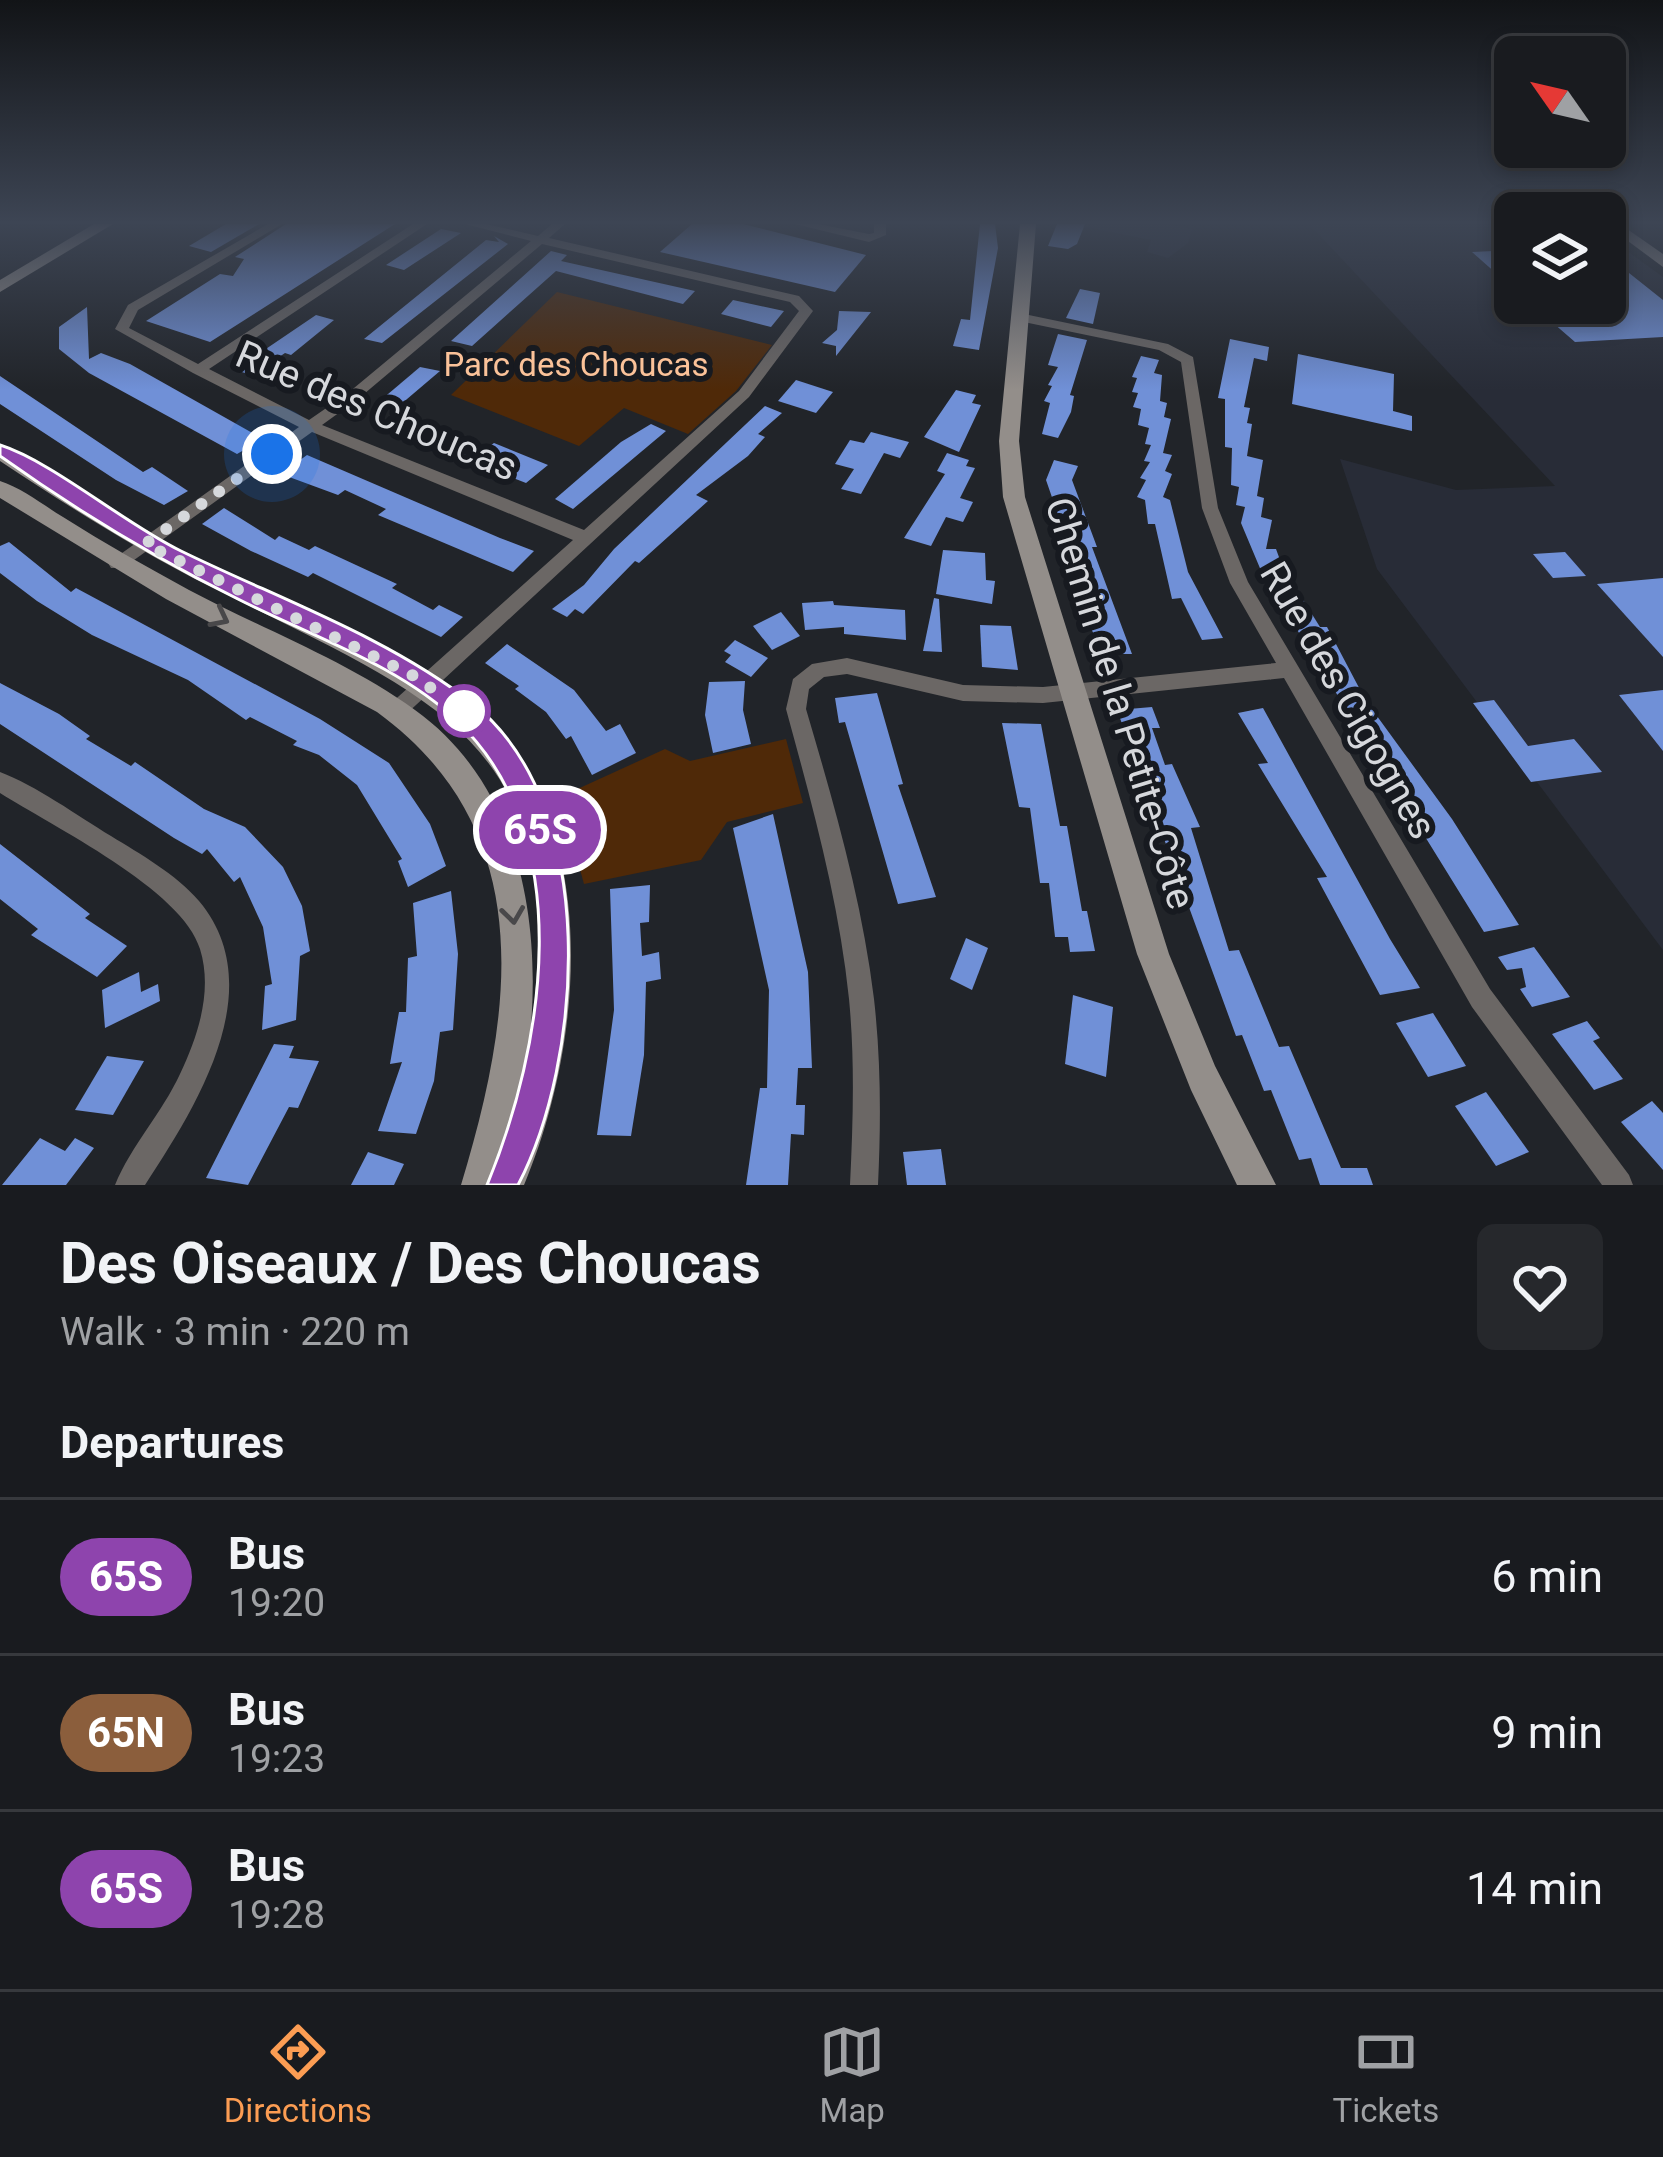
<!DOCTYPE html>
<meta charset="utf-8">
<style>
:root{--surface:#191b1f;--page:#26282c;--text:#f1f3f6;--muted:#9fa1a4;--line:#37393d;--accent:#fc9d53}
body{margin:0;font-family:Roboto,sans-serif;background:var(--page);color:var(--text);height:100vh;display:flex;flex-direction:column;font-size:45px;white-space:nowrap}
*{box-sizing:border-box;margin:0}
p{font-size:39px;color:var(--muted)}
.icon{flex:none;width:66px;height:66px;fill:none;stroke:currentColor;stroke-width:2;stroke-linecap:round;stroke-linejoin:round}
.map{position:relative;height:1185px;overflow:hidden}
.details{display:flex;flex-direction:column;background:var(--surface);flex:1}
.details>*{flex:none}
.badge{padding:0 24px;border-radius:39px;font-size:42px;line-height:78px}
.needle{width:78px;rotate:304deg}
.tools{position:absolute;left:1494px;top:36px;display:grid;gap:24px}
.tools a{display:grid;place-items:center;width:132px;height:132px;border-radius:18px;background:var(--surface);box-shadow:0 6px 18px #0003,0 0 0 3px var(--line);font-size:60px}
.you{position:absolute;width:60px;height:60px;margin:-30px;border:9px solid #fff;border-radius:50%;background:#1a73e8;box-shadow:0 0 0 18px #1a73e833}
.map>.badge{position:absolute;translate:-50% -50%;box-shadow:0 0 0 6px #fff}
h2{padding:0 60px;font-size:45px;line-height:108px}
.round{display:grid;place-items:center;flex:none;width:126px;height:126px;border-radius:18px;background:var(--page)}
.head{display:flex;align-items:center;justify-content:space-between;height:204px;padding:0 60px}
h1{font-size:57px;font-weight:700;line-height:90px}
ul{padding:0;list-style:none}
li{display:flex;align-items:center;gap:36px;height:156px;padding:0 60px;border-top:3px solid var(--line)}
li div{flex:1}
li b{display:block;font-size:45px}
li em{font-style:normal}
li .badge{min-width:132px;font-weight:700;text-align:center}
.tab-bar{display:flex;justify-content:space-around;align-items:center;height:168px;border-top:3px solid var(--line);background:var(--surface);font-size:33px;color:var(--muted)}
.tab-bar a{display:grid;justify-items:center;gap:6px}
.tab-bar .selected{color:var(--accent)}
.map>svg:first-child{display:block}
.built{fill:#282c37}
.green{fill:#4f2908}
.building{fill:#7090d7}
.lines{fill:none;stroke-linecap:round;stroke-linejoin:round}
.street{fill:#6b6765;fill-rule:evenodd}
.secondary{fill:#938e8a;fill-rule:evenodd}
.oneway{stroke:#49484a}
.line{fill:#8e44ad;stroke:#fff;stroke-width:3}
.walk{stroke:#d6d8dc;stroke-width:12;stroke-dasharray:0 21.6}
.stop-dot{fill:#fff;stroke:#8e44ad;stroke-width:6}
.labels{text-anchor:middle;stroke-width:12;stroke-linejoin:round;paint-order:stroke}
.far-park-label{font-size:33px;fill:#fbc299;stroke:#171a20}
.street-label{font-size:39px;fill:#d6d8dc;stroke:#171a20}
</style>
<div class="map">
<svg width="1663" height="1185" viewBox="0 0 1663 1185">
<rect width="100%" height="100%" fill="#212429"/>
<!-- built -->
<g class="built">
<path d="M1071 224H1165L1192 229 1188 243 1168 258 1147 252 1151 240Z"/>
<path d="M1309 224H1515V303H1605V235L1663 277V950L1377 569 1340 459 1456 490 1555 486Z"/>
</g>
<!-- green -->
<g class="green">
<path d="M557 292 772 345 736 391 688 434 624 408 579 446 451 395Z"/>
<path d="M786 739 803 803 727 822 701 860 584 884 560 797 665 749 690 761Z"/>
</g>
<!-- building -->
<g class="building">
<path d="M226 224H259L211 252 189 246Z"/>
<path d="M286 224H395L210 342 146 321 220 274 233 276 244 259 235 257Z"/>
<path d="M692 224H743L866 255 835 292 660 252Z"/>
<path d="M980 224H995L998 248 979 350 953 346 961 319 970 320Z"/>
<path d="M1057 224H1085L1077 244 1068 249 1048 246Z"/>
<path d="M441 229 461 233 404 270 386 265Z"/>
<path d="M494 236 508 244 382 343 364 339 486 240 499 242Z"/>
<path d="M1515 250V290L1472 252Z"/>
<path d="M551 251 567 255 561 261 695 291 683 304 556 271 472 346 451 341Z"/>
<path d="M1605 265H1619L1663 300V337L1575 342 1530 303H1605Z"/>
<path d="M1080 289 1100 293 1093 324 1066 318Z"/>
<path d="M733 300 784 311 771 327 721 314Z"/>
<path d="M87 307 89 359 101 353 130 364 263 439 237 454 89 373 59 349V327Z"/>
<path d="M839 311 871 312 836 356V346L822 343 837 330Z"/>
<path d="M316 315 334 320 291 355 285 353 252 375 235 370Z"/>
<path d="M1058 334 1087 340 1070 395 1074 396 1071 412 1058 438 1042 434 1050 403 1044 401 1052 386 1048 385 1058 367 1048 365Z"/>
<path d="M1230 339 1269 347 1267 361 1254 358 1244 407 1250 408 1247 423 1252 424 1247 456 1263 460 1257 496 1264 498 1261 517 1272 520 1266 549H1276L1290 587H1295L1320 627H1327L1366 701 1452 819 1519 925 1484 932 1262 573 1241 523 1245 507 1236 505 1239 487 1231 485 1232 448 1225 447V399L1218 398Z"/>
<path d="M1298 354 1394 374 1393 411 1412 416V431L1292 404Z"/>
<path d="M1141 356 1159 360 1154 373 1162 375 1160 401 1167 403 1164 417 1171 419 1163 453 1172 455 1165 471 1172 474 1163 497 1170 500 1188 572 1223 638 1202 640 1181 598 1172 599 1155 524H1148L1145 500 1137 497 1146 480 1140 478 1150 462 1144 461 1151 445 1145 444 1149 428 1138 425 1141 409 1133 407 1138 393 1132 392 1137 378 1132 377Z"/>
<path d="M420 367 440 371 400 405 381 400Z"/>
<path d="M0 376 143 472 152 467 188 491 164 505 116 480 0 404Z"/>
<path d="M796 380 833 392 816 413 778 401Z"/>
<path d="M956 390 976 395 972 403 981 405 959 452 924 437Z"/>
<path d="M765 406 782 413 758 434 765 437 748 456 696 495 708 501 639 563 635 561 583 614 575 609 567 617 552 609 584 585 614 549Z"/>
<path d="M651 424 666 431 573 509 555 499 621 442Z"/>
<path d="M424 426 487 448 494 443 548 465 526 483 409 438Z"/>
<path d="M871 432 909 442 900 458 884 453 861 494 841 489 854 469 835 464 850 440 864 443Z"/>
<path d="M947 453 969 460 966 466 975 468 960 498 973 502 963 522 946 517 931 546 904 538 945 474 937 471Z"/>
<path d="M307 455 500 538 534 551 513 572 378 515 386 509 345 490 338 495 281 474Z"/>
<path d="M1054 460 1078 466 1072 480 1097 547H1092L1132 654H1102L1091 628 1084 607H1090L1046 480Z"/>
<path d="M224 508 275 540 279 536 309 550 315 546 397 584 392 588 433 610 439 605 463 617 441 637 313 573 308 577 251 551 202 524Z"/>
<path d="M9 542 71 592 76 588 320 719 389 763 430 824 446 866 408 887 398 861 402 859 357 785 319 755 293 745 297 741 250 717 246 720 188 680 92 635 37 601 0 573V546Z"/>
<path d="M943 550 985 553 986 580 995 581 992 604 936 594Z"/>
<path d="M1565 552 1586 576 1553 578 1533 554Z"/>
<path d="M1663 578V657L1597 584Z"/>
<path d="M934 598 939 599 942 652 923 651Z"/>
<path d="M833 601 834 605 905 610 906 640 844 634V627L805 630 802 603Z"/>
<path d="M781 612 800 636 772 650 753 626Z"/>
<path d="M980 625 1011 626 1018 670 982 667Z"/>
<path d="M735 640 768 658 751 677 725 662 731 655 724 651Z"/>
<path d="M507 644 574 690 606 731 620 724 636 753 592 775 571 736 566 739 546 712 515 689 519 686 485 663Z"/>
<path d="M745 681 743 710 751 744 713 753 705 715 709 682Z"/>
<path d="M0 683 59 714 90 736 86 739 131 766 135 762 204 809 245 827 283 867 302 906 310 951 300 956 296 1020 262 1030 265 986 272 984 263 927 240 877 234 882 207 849 202 854 174 838 0 724Z"/>
<path d="M1663 690V751L1619 695Z"/>
<path d="M877 693 903 784 898 785 936 897 898 904 845 722 839 723 835 698Z"/>
<path d="M1494 700 1528 746 1574 739 1602 772 1531 782 1473 703Z"/>
<path d="M1152 707 1160 728H1152L1165 765 1172 764 1200 827 1191 828 1229 951 1239 950 1279 1047 1289 1046 1341 1168H1367L1373 1185H1320L1311 1158 1299 1160 1271 1090 1264 1091 1242 1035 1236 1036 1117 710Z"/>
<path d="M1263 708 1390 939 1420 988 1380 995 1317 878 1327 877 1258 764 1268 763 1238 713Z"/>
<path d="M1002 723 1041 724 1060 826H1067L1082 911H1087L1095 951 1070 952 1068 937H1055L1049 883H1040L1030 808 1019 807Z"/>
<path d="M773 814 808 972 812 1068H798L796 1105H805L804 1135 791 1134 788 1185H746L760 1088H767L769 990 733 828Z"/>
<path d="M0 844 90 914 85 918 127 946 97 977 31 935 38 929 0 899Z"/>
<path d="M650 885 649 922 640 923 642 956 659 952 661 979 646 982 644 1055 631 1136 597 1135 614 1010 610 889Z"/>
<path d="M451 891 458 954 453 1030 440 1032 434 1081 416 1134 378 1131 402 1062 390 1064 399 1012H406L408 958 417 956 413 903Z"/>
<path d="M966 938 988 948 972 990 950 979Z"/>
<path d="M1534 947 1570 997 1532 1007 1520 989 1526 987 1522 968 1507 970 1498 957Z"/>
<path d="M139 972 141 992 158 984 160 1001 105 1028 102 990Z"/>
<path d="M1073 995 1113 1007 1106 1077 1065 1064Z"/>
<path d="M1433 1013 1466 1066 1428 1077 1396 1023Z"/>
<path d="M1587 1021 1600 1038 1593 1041 1623 1079 1594 1090 1552 1034Z"/>
<path d="M274 1044 294 1046 289 1058 319 1061 298 1108 289 1107 248 1185 206 1178Z"/>
<path d="M107 1056 144 1061 113 1115 75 1110Z"/>
<path d="M1486 1092 1529 1152 1496 1166 1455 1106Z"/>
<path d="M1652 1101 1663 1113V1170L1621 1122Z"/>
<path d="M40 1138 65 1151 75 1138 94 1148 66 1185H2Z"/>
<path d="M941 1149 946 1185H907L903 1152Z"/>
<path d="M368 1152 404 1164 394 1185H351Z"/>
</g>
<g class="lines">
<!-- street -->
<g class="street">
<path d="M268 224H282L138 310 129 328 198 364 413 224H427L209 369 309 420 348 393 531 241 465 224H486L538 236 552 224H565L549 238 799 296 813 311 749 397 403 717 396 719 389 717 386 711 389 705 573 540 312 432 123 568H111L108 563 299 427 193 373 115 329 128 305ZM542 244 790 302 799 311 739 391 584 530 322 425 358 399Z"/>
<path d="M795 224H818L869 234 874 233V224H886V235L869 242Z"/>
<path d="M1024 314 1168 344 1193 357 1218 508 1248 582 1490 989 1629 1175 1633 1185H1602L1472 1007 1284 678 1043 703 963 701 847 674 824 677 809 689 806 709C834 804 862 900 874 999 881 1061 881 1123 878 1185H850C853 1123 855 1061 849 999 839 901 812 804 786 709L793 679 812 664 847 658 963 685 1043 687 1276 663 1230 583 1202 508 1181 362 1159 350 1019 321V315Z"/>
<path d="M0 772C35 785 78 816 111 836 140 854 176 874 199 901 272 988 196 1107 145 1185H115C131 1146 162 1113 180 1074 198 1036 213 991 200 949 183 890 52 826 0 793Z"/>
</g>
<!-- secondary -->
<g class="secondary">
<path d="M94 224H113L0 292V280Z"/>
<path d="M1020 224H1036L1019 441 1025 497 1169 954 1215 1066 1276 1185H1237L1191 1090 1137 954 1003 497 999 441Z"/>
<path d="M1605 224H1620L1663 254V267Z"/>
<path d="M0 444C25 452 48 473 70 486 114 513 158 539 204 563 293 607 390 640 469 703 605 812 585 1041 524 1185H461C513 1014 541 831 377 712L166 599 0 498V481C22 488 43 505 63 517 104 543 147 567 189 590 264 630 346 660 415 710 521 786 543 925 529 1046 574 743 447 705 211 587 137 550 68 506 0 461Z"/>
</g>
</g>
<!-- one-way arrows -->
<defs><path id="oneway-chevron" d="M-2-3.5L2.5 0L-2 3.5" fill="none" stroke-width="1.6" stroke-linecap="round" stroke-linejoin="round" transform="scale(3)"/></defs>
<g class="oneway">
<use href="#oneway-chevron" transform="translate(220 618) rotate(27)"/>
<use href="#oneway-chevron" transform="translate(513 915) rotate(82)"/>
</g>
<!-- sky -->
<linearGradient id="sky" x2="0" y2="1"><stop stop-color="#121417"/><stop offset="0.57" stop-color="#3d4554"/><stop offset="1" stop-color="#3d4554" stop-opacity="0"/></linearGradient>
<rect width="1663" height="390" fill="url(#sky)"/>
<!-- line -->
<path class="line" d="M0 445C53 462 125 524 181 551 277 598 388 637 472 703 603 806 582 1063 518 1185H487C544 1047 579 838 458 722 400 665 308 635 236 598 151 556 73 508 0 456Z"/>
<g class="lines">
<!-- walk -->
<path class="walk" d="M272 454 145 544 414 676 464 711"/>
</g>
<!-- markers -->
<circle class="stop-dot" cx="464" cy="711" r="24"/>
<g class="labels">
<!-- far-park labels -->
<g class="far-park-label">
<text x="576" y="376">Parc des Choucas</text>
</g>
<!-- street labels -->
<g class="street-label">
<text transform="translate(377 410) rotate(23)" y="14">Rue des Choucas</text>
<text transform="translate(1349 700) rotate(60)" y="14">Rue des Cigognes</text>
<text transform="translate(1121 703) rotate(73)" y="14">Chemin de la Petite-Côte</text>
</g>
</g>
</svg>
<div class="tools">
<a><svg class="needle" viewBox="-14 -14 28 28"><path d="M0-13l5 13h-10z" fill="#e53935"/><path d="M0 13l5-13h-10z" fill="#9fa1a4"/></svg></a>
<a><svg class="icon" aria-label="layers" viewBox="0 0 24 24"><path d="M12 4l9 5-9 5-9-5zM3 14l9 5 9-5"/></svg></a>
</div>
<div class="you" style="left:272px;top:454px"></div>
<b class="badge" style="left:540px;top:830px;background:#8e44ad;color:#fff">65S</b>
</div>
<section class="details">
<div class="head"><div><h1>Des Oiseaux / Des Choucas</h1><p>Walk · 3 min · 220 m</p></div><a class="round"><svg class="icon" aria-label="heart" viewBox="0 0 24 24"><path d="M12 20l-8-8c-3-5 5-10 8-4 3-6 11-1 8 4z"/></svg></a></div>
<h2>Departures</h2>
<ul>
<li><span class="badge" style="background:#8e44ad;color:#fff">65S</span><div><b>Bus</b><p>19:20</p></div><em>6 min</em></li>
<li><span class="badge" style="background:#8b5e3c;color:#fff">65N</span><div><b>Bus</b><p>19:23</p></div><em>9 min</em></li>
<li><span class="badge" style="background:#8e44ad;color:#fff">65S</span><div><b>Bus</b><p>19:28</p></div><em>14 min</em></li>
</ul>
</section>
<nav class="tab-bar">
<a class="selected"><svg class="icon" aria-label="directions" viewBox="0 0 24 24"><path d="M12 3l9 9-9 9-9-9zM9 14v-3h6M13 9l2 2-2 2"/></svg>Directions</a>
<a><svg class="icon" aria-label="map" viewBox="0 0 24 24"><path d="M3 6l6-2 6 2 6-2v14l-6 2-6-2-6 2zM9 4v14M15 6v14"/></svg>Map</a>
<a><svg class="icon" aria-label="tickets" viewBox="0 0 24 24"><path d="M3 7h18v10H3zM15 7v10"/></svg>Tickets</a>
</nav>
